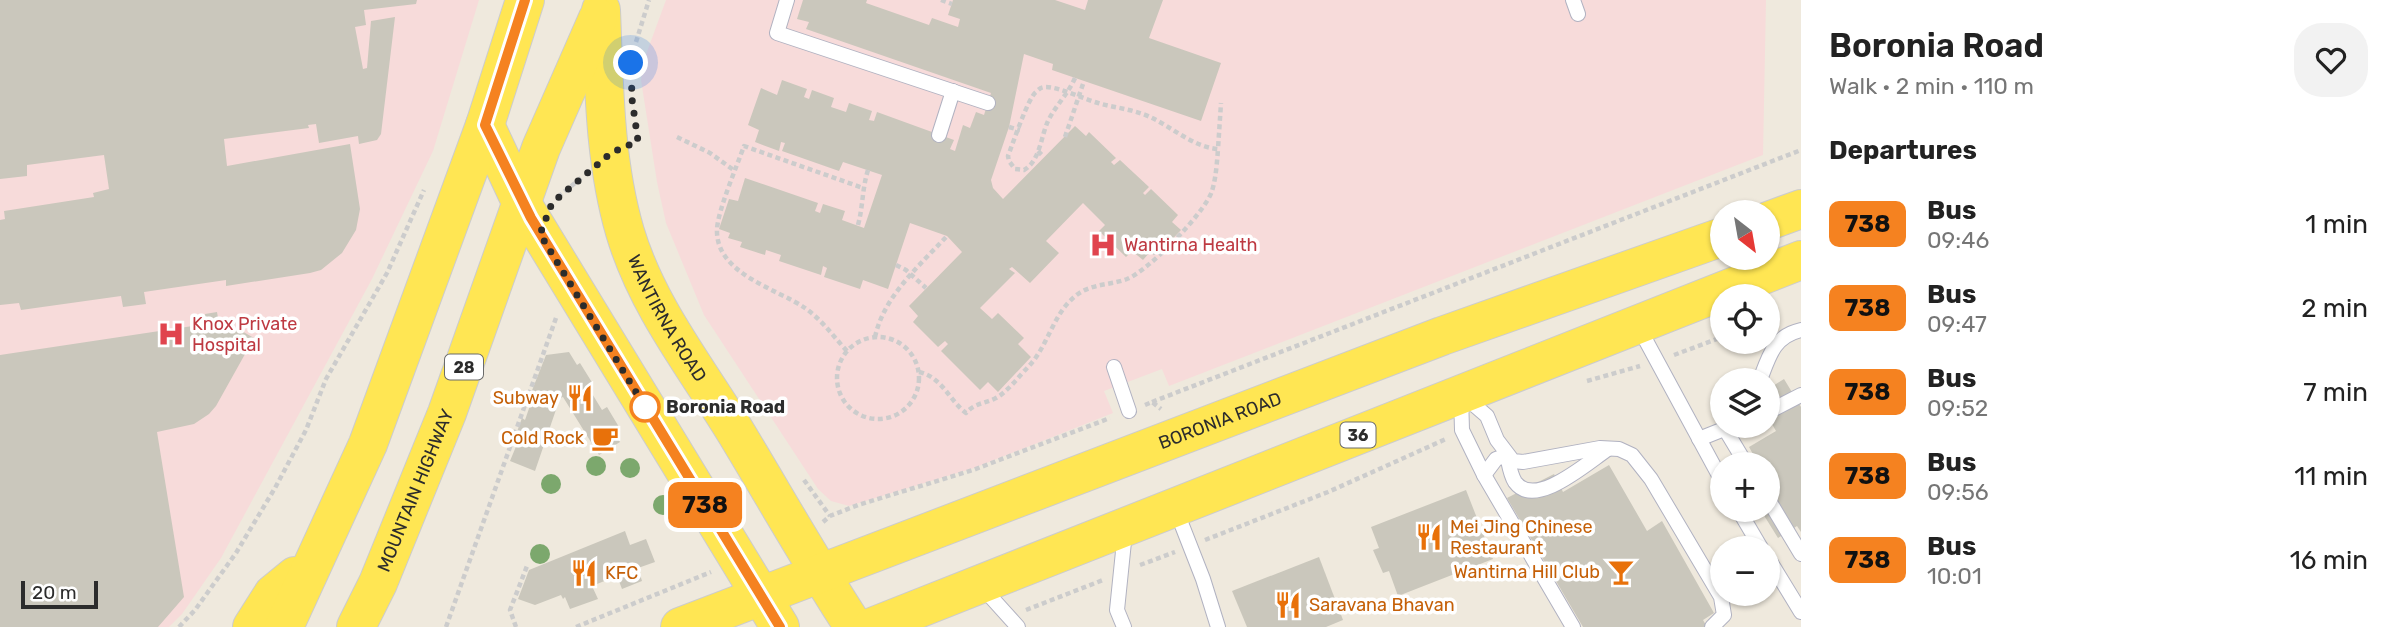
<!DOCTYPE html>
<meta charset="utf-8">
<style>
:root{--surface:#fff;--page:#f2f2f2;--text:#222;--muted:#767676}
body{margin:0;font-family:Rubik,sans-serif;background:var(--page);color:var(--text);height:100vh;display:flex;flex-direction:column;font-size:26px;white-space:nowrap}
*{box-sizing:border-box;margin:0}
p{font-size:23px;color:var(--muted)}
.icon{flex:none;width:38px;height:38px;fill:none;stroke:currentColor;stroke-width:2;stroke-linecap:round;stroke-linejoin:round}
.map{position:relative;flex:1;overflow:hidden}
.side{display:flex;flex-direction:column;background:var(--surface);width:595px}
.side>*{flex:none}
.badge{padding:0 14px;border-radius:10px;font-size:24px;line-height:46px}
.needle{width:46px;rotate:149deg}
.buttons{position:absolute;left:1710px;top:200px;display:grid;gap:14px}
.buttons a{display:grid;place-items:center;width:70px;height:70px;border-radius:50%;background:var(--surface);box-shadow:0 2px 5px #0004;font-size:35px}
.scale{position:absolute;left:21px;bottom:18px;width:77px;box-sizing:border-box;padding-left:7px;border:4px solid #2c2c2c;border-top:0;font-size:19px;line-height:24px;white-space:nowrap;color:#2c2c2c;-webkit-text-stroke:5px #fff;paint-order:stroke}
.you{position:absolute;width:35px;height:35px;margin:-18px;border:5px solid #fff;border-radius:50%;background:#1a73e8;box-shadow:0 0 0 10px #1a73e833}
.map>.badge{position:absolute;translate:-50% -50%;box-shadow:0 0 0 4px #fff}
h2{padding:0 28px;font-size:26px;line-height:63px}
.round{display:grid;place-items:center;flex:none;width:74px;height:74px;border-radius:28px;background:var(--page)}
.head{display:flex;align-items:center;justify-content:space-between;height:119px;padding:0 28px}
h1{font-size:33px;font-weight:600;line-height:52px}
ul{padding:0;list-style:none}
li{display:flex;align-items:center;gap:21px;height:84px;padding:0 28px}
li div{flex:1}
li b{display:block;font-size:26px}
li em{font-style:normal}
li .badge{min-width:77px;font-weight:700;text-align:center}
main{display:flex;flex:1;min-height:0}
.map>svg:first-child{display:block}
.medical{fill:#f7dbda}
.building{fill:#cac7bc}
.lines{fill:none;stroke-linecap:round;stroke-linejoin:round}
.service-casing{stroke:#b1b2c1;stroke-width:16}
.primary-casing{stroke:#ccc;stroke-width:40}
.path{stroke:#ccc;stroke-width:4.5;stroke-dasharray:5 3.5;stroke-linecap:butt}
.service{stroke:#fff;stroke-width:14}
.primary{stroke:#ffe653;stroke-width:38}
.tree{fill:#7ca86d}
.line-casing{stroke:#fff;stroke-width:16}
.line{stroke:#f58220;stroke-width:10}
.walk{stroke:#2c2c2c;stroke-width:7;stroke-dasharray:0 12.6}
.stop-dot{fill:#fff;stroke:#f58220;stroke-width:3.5}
.labels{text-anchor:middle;stroke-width:7;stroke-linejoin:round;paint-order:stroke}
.shield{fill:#fff;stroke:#6b6b6b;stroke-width:2}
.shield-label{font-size:16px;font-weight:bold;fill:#2c2c2c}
.health-label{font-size:18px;fill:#be3a42;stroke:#fff;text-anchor:start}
.street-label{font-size:18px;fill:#2c2c2c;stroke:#fff}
.food-label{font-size:18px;fill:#c56008;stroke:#fff;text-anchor:end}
.stop-label{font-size:18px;font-weight:bold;fill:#2c2c2c;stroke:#fff;text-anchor:start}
</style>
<main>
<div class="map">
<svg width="1801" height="627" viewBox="0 0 1801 627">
<rect width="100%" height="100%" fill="#efe9dd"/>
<!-- medical -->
<g class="medical">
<path d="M0 0H479L433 151 372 279 221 558 182 614 169 627H0Z"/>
<path d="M666 0H1766L1763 155 1169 386 1162 369 1104 391 1113 413 974 468 849 506 831 501 818 489 704 315 666 223 657 182 641 80 644 60Z"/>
</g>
<!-- building -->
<g class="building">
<path d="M0 0H417L416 4 364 10 366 25 355 27 363 69 367 68 371 21 395 17 381 134 377 140 359 144 358 136 319 143 316 124 308 125 309 128 224 139 227 166 350 144 360 209 356 230 342 253 321 270 310 273 226 286V280L144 292 146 304 123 307 121 296 21 310 19 303 0 305V220L5 219 4 211 94 197 93 193 109 189 104 155 27 165V176L0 179Z"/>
<path d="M803 0H867L866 3 929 25 932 18 958 27 960 19 948 15 953 0H1055L1085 10 1088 0H1163L1149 38 1221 63 1201 121 1052 70 1053 64 1024 54 1009 127 991 180 993 188 1003 199 1075 126 1086 136 1089 132 1116 158 1111 162 1114 165 1120 160 1149 187 1143 193 1145 195 1151 189 1178 215 1172 222 1181 230 1164 248 1158 243 1143 260 1132 251 1126 257 1099 231 1105 225 1083 203 1046 241 1059 253 1030 283 1012 267 1009 269 1015 273 980 308 992 319 998 313 1024 338 1018 344 1031 357 998 392 988 382 980 390 941 351 948 344 945 341 938 347 913 322 918 316 909 306 962 252 947 236 910 223 888 289 863 280 860 289 824 277 827 268 823 266 821 275 779 261 781 255 766 250 765 255 740 247 742 242 728 238 730 233 719 229 729 199 738 201 745 178 818 203 815 211 820 213 823 204 845 211 842 220 864 228 882 175 843 162 839 171 782 151 785 143 781 142 779 151 755 142 759 130 748 125 761 88 777 95 782 80 807 89 804 97 809 99 812 90 834 98 831 107 846 112 849 103 872 111 869 120 874 121 877 112 954 140 950 149 955 151 963 125 970 128 976 112 984 115 991 93 806 29 809 22 797 19Z"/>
<path d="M217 312 220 330 224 321 254 338 216 406 209 414 194 424 157 432 184 597 158 627H0V355L206 324 205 314Z"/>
<path d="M569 352 577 365 580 363 593 384 588 387 602 410 607 407 619 427 613 431 620 442 599 455 563 397 560 398 535 471 510 461 517 444 513 443 522 418 525 420 534 394 531 393 546 355Z"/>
<path d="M1784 379 1801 407V532L1797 526 1778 538 1760 509H1768V464H1741L1754 456 1749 447 1776 431 1768 417V389Z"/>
<path d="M1609 465 1647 531 1662 521 1714 613 1703 620 1707 627H1583L1507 498 1554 474 1563 492Z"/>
<path d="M1466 490 1493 559 1398 596 1389 571 1383 573 1373 550 1379 548 1371 527Z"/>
<path d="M625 531 630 545 646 539 655 562 638 568 642 581 622 589 617 576 592 586 598 599 570 609 565 597 563 599 561 595 535 605 518 599 529 570Z"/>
<path d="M1319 557 1343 620 1326 627H1247L1232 591Z"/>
</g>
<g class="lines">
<defs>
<g id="service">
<path d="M787 0 777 33 988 103"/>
<path d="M1573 0 1578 14"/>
<path d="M939 135 953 91"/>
<path d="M1638 326 1722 481"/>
<path d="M1114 367 1129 411"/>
<path d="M1760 380C1769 356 1774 336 1801 330"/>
<path d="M1461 395 1462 430 1484 475 1573 627"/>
<path d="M1465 397 1487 416 1497 440 1513 461 1523 462 1600 448 1619 449 1632 455 1651 479 1721 597 1724 615 1712 627"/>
<path d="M1768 412 1801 395"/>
<path d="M1725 429 1746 464"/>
<path d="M1699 439 1734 425"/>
<path d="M1484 475 1496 459 1507 455C1509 464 1510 474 1515 482 1535 510 1588 462 1608 449"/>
<path d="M1768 499 1801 554"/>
<path d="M1738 509 1761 548"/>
<path d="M1176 510 1203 579 1218 627"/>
<path d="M1768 558 1801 612"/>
<path d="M981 586 1018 627"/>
<path d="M1124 627 1117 610 1125 532"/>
</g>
<g id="primary">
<path id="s1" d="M601 10C604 83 604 160 625 232 647 306 695 366 735 431 775 497 812 563 854 627"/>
<path d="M485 125 521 202 780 627"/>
<path d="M1768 221 1801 209"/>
<path d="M252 627 273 594 295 576"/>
<path d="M284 627 368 444 485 125 525 0"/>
<path id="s2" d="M356 627 378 583 447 413 541 148 598 18"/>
<path id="s3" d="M680 627 1442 336 1722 237"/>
<path d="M872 627 1801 260"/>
</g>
</defs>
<!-- service casing -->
<use href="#service" class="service-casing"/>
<!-- primary casing -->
<use href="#primary" class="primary-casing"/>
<!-- path -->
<g class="path">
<path d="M941 0 952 4"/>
<path d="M636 42 649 0"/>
<path d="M1075 78C1068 94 1056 105 1048 121 1041 136 1040 161 1024 170L1015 169 1009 161 1008 156C1013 143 1028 98 1036 92 1039 89 1041 87 1046 87 1059 87 1084 99 1098 103 1115 108 1133 109 1150 117 1172 127 1193 147 1218 149L1221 103"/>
<path d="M1009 127 1020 130"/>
<path d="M677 137 710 153 735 171"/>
<path d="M1065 137 1084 81"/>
<path d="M1038 151 1044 157"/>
<path d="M558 197 581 178"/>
<path d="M858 225C863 207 862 189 868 170"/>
<path d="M1152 250 1158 256"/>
<path d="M896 265 906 270 926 288"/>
<path d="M875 337C884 296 919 266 947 236"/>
<circle cx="878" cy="378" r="41"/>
<path d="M847 351C833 336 822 320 805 308 778 289 715 274 717 229 718 210 737 166 744 146L863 188"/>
<path d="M1674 355 1722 337"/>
<path d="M919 372C942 377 949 400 966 413 975 403 983 404 994 399 1007 393 1019 376 1029 366 1047 347 1053 316 1072 299 1088 283 1108 286 1127 279 1148 271 1205 213 1212 191 1216 178 1217 162 1218 149"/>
<path d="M1587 381 1640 366"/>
<path d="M1152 402 1801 150"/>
<path d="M1145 405 1152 402 1161 409"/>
<path d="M804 480 830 516"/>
<path d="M823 522 830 516 858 505 973 470 1110 418"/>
<path d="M1205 540 1328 492 1446 439"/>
<path d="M1140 565 1175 552"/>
<path d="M1026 610 1103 580"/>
<path d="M179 627 195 610 236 553 275 488 306 430 326 379 387 273 424 190"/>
<path d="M446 627 556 318"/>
<path d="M516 627 510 610 527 566"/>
<path d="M576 627 711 572"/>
</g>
<!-- service -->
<use href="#service" class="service"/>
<!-- primary -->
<use href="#primary" class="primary"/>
</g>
<!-- trees -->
<g class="tree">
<circle cx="596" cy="466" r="10"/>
<circle cx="630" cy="468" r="10"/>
<circle cx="551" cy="484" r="10"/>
<circle cx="663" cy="505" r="10"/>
<circle cx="540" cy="554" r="10"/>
</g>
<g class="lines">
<defs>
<path id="line" d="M525 0 485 125 531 218 780 627"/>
</defs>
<!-- line casing -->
<use href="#line" class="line-casing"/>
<!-- line -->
<use href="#line" class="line"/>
<!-- walk -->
<path class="walk" d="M631 63 632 99 638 141 611 153 552 203 540 234 645 407"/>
</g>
<!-- icons -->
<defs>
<symbol id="hospital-bare" viewBox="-9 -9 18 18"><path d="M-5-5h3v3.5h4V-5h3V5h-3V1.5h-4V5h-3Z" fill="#e0444e" stroke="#fff" stroke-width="2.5" paint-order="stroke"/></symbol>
<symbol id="restaurant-bare" viewBox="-9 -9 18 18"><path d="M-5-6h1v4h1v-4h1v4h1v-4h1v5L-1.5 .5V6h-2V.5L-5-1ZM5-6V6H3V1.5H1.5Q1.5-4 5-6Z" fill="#e8710a" stroke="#fff" stroke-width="2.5" paint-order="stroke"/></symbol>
<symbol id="cafe-bare" viewBox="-9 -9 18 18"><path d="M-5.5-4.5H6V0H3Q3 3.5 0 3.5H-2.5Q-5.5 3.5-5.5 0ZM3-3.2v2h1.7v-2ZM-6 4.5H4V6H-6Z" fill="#e8710a" stroke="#fff" stroke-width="2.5" paint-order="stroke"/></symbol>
<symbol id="bar-bare" viewBox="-9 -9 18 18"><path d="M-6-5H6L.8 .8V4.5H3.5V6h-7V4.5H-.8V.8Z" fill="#e8710a" stroke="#fff" stroke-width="2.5" paint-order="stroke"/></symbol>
</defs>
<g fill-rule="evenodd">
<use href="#hospital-bare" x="1084" y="226" width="38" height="38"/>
<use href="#hospital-bare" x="152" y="315" width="38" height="38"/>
<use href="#restaurant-bare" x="561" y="379" width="38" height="38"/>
<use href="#cafe-bare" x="586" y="419" width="38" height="38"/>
<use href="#restaurant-bare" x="1410" y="518" width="38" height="38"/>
<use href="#bar-bare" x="1602" y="553" width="38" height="38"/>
<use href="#restaurant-bare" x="565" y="554" width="38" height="38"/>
<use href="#restaurant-bare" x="1269" y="586" width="38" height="38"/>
</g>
<!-- markers -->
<circle class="stop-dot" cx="645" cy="407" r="14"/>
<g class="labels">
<!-- shield labels -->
<g class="shield">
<rect x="445" y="354.5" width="38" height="25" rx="5"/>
<rect x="1340.5" y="422.5" width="35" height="25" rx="5"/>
</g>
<g class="shield-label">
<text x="464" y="373">28</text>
<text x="1358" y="441">36</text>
</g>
<!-- health labels -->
<g class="health-label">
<text x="1124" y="251">Wantirna Health</text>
<text x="192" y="330">Knox Private<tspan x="192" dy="21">Hospital</tspan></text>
</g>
<!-- street labels -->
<g class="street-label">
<text dy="6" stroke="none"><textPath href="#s1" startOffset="320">WANTIRNA ROAD</textPath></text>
<text dy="6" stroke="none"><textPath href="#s3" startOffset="578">BORONIA ROAD</textPath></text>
<text dy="6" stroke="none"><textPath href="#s2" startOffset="149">MOUNTAIN HIGHWAY</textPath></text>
</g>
<!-- food labels -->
<g class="food-label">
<text x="559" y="404">Subway</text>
<text x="584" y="444">Cold Rock</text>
<text x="1450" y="533" text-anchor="start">Mei Jing Chinese<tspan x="1450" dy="21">Restaurant</tspan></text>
<text x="1600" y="578">Wantirna Hill Club</text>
<text x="605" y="579" text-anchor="start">KFC</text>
<text x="1309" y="611" text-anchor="start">Saravana Bhavan</text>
</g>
<!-- stop labels -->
<g class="stop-label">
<text x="666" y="413">Boronia Road</text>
</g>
</g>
</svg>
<div class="buttons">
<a><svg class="needle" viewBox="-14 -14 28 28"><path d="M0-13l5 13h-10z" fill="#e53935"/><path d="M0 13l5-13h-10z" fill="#767676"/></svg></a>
<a><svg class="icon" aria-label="locate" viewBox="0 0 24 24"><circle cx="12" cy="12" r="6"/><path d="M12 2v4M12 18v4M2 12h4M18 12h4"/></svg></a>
<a><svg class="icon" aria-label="layers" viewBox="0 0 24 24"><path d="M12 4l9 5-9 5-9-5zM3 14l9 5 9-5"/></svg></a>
<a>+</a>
<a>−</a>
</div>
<div class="scale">20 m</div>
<div class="you" style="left:631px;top:63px"></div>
<b class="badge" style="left:705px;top:505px;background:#f58220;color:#111">738</b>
</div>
<section class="side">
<div class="head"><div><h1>Boronia Road</h1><p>Walk · 2 min · 110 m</p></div><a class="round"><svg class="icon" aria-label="heart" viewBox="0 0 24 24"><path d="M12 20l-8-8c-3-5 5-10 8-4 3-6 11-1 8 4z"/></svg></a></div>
<h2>Departures</h2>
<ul>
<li><span class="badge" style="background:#f58220;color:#111">738</span><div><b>Bus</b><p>09:46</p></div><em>1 min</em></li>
<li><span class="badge" style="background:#f58220;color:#111">738</span><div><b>Bus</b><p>09:47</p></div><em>2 min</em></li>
<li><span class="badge" style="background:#f58220;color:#111">738</span><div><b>Bus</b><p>09:52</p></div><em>7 min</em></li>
<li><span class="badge" style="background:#f58220;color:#111">738</span><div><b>Bus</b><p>09:56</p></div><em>11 min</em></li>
<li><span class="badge" style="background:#f58220;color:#111">738</span><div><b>Bus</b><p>10:01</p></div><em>16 min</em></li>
</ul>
</section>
</main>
